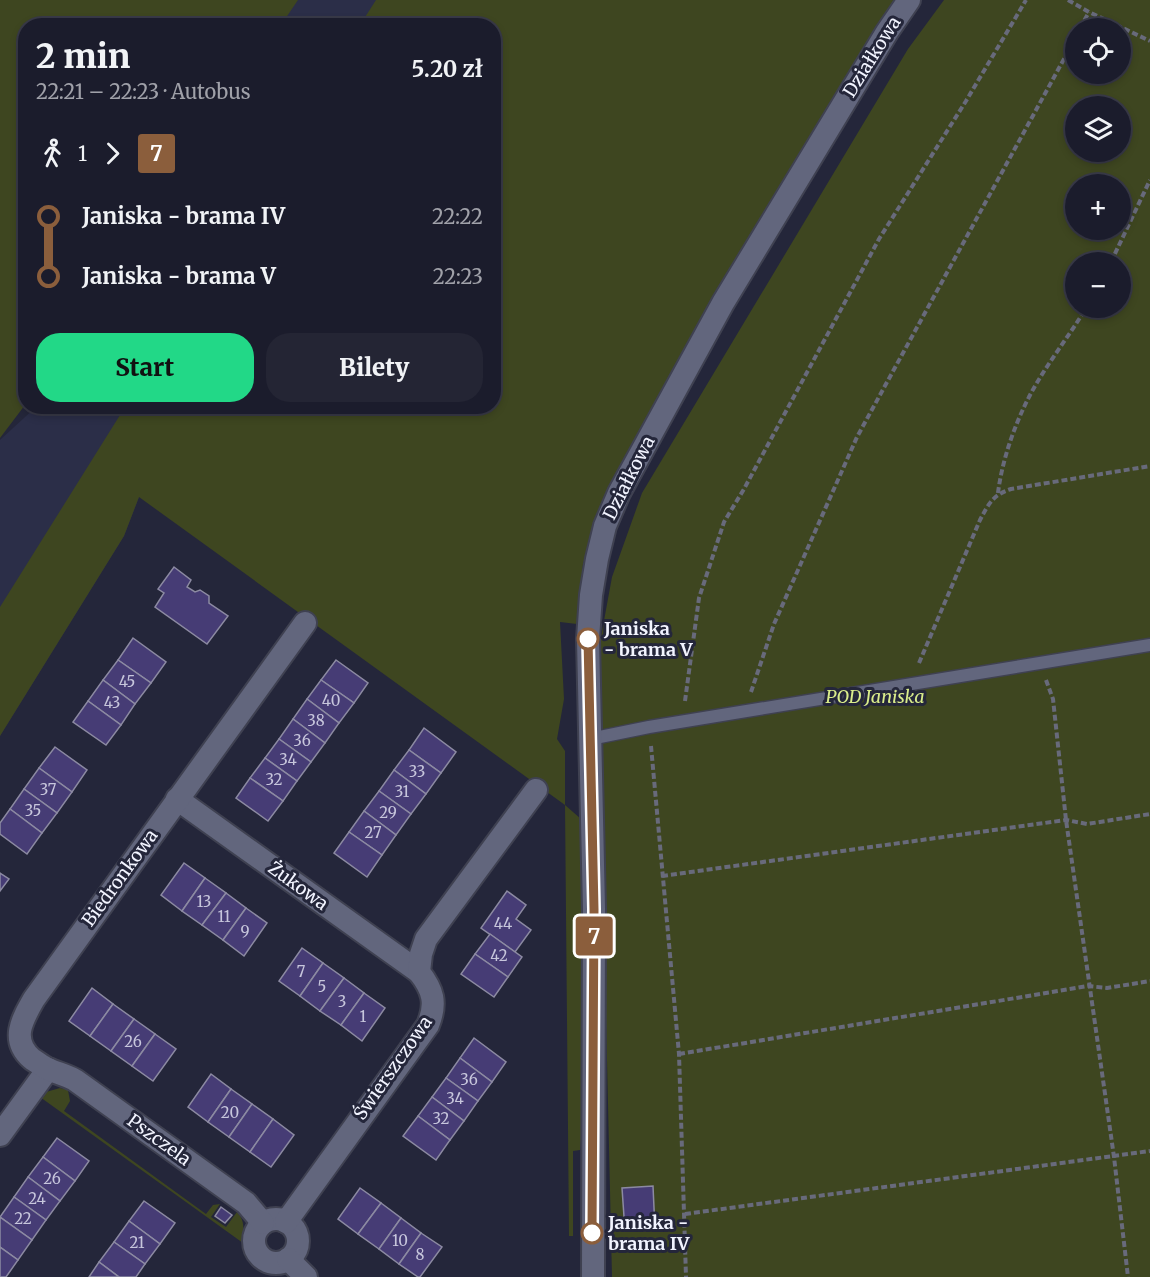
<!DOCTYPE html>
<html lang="pl">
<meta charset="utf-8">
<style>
:root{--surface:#1b1c2c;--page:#242534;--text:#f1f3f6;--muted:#a0a1a9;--line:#393a48;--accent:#22d887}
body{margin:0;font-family:Merriweather,serif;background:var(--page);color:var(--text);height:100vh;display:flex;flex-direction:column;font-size:22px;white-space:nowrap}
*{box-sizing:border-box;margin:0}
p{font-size:20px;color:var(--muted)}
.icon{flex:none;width:33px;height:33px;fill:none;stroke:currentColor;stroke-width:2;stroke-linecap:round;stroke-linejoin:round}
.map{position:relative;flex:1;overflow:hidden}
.panel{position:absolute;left:18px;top:18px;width:483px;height:396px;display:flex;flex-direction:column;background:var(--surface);border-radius:24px;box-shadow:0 3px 9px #0003,0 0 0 2px var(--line)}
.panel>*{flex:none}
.badge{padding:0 12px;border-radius:4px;font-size:21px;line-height:39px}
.controls{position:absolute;left:1065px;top:18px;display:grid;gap:12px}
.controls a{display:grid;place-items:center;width:66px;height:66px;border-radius:50%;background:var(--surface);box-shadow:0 3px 9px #0003,0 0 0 2px var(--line);font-size:30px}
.map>.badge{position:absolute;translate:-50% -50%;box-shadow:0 0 0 3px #fff}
.legs{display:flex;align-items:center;gap:9px;height:66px;padding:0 18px;font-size:20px}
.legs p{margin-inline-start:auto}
.overview{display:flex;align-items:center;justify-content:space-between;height:102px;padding:0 18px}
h1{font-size:33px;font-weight:800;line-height:45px}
.cta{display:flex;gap:12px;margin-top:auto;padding:12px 18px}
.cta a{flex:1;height:69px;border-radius:24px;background:var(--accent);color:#111;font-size:24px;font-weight:800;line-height:69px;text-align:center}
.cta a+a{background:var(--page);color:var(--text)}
ul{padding:0 18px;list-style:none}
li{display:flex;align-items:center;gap:21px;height:60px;font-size:22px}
li i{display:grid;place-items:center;width:9px;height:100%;margin:0 8px;background:currentColor}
li i::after{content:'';width:15px;height:15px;margin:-8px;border:4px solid;border-radius:50%;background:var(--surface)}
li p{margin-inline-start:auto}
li:first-child i{background:linear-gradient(#0000 50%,currentColor 0)}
li:last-child i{background:linear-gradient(currentColor 50%,#0000 0)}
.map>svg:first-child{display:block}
.built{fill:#2b2e48}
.green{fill:#3e4620;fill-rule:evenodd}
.building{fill:#463c75;stroke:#8c8aa2;stroke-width:1.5}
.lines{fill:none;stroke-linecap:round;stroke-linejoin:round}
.service-casing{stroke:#3f4151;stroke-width:15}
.minor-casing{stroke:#3f4151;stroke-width:26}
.path{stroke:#686a7b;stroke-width:4;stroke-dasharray:6 3;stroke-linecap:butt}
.service{stroke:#62667d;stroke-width:12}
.minor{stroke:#62667d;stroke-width:22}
.line-1-casing{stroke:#fff;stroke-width:14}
.line-1{stroke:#8b5e3c;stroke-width:9}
.stop-1-dot{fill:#fff;stroke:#8b5e3c;stroke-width:3}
.labels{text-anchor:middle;stroke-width:6;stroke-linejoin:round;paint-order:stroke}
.number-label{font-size:15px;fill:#c7c6dc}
.street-label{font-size:18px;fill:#f2f4ff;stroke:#24263a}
.stop-label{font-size:18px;font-weight:bold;fill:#f2f4ff;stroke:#24263a;text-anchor:start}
.park-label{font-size:18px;font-style:italic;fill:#daed8b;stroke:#24263a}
</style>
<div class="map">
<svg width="1150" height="1277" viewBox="0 0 1150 1277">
<rect width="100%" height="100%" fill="#24263a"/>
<!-- built -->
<g class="built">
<path d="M294 0H404L389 25 279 26Z"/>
<path d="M36 407H174L124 536 0 736V440Z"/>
</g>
<!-- green -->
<g class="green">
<path d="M0 0H298L281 25 26 26 25 405 0 438Z"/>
<path d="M376 0H897L718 290 614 477 583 564 577 624 560 622 564 699 557 739 565 751V805L581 819 586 1085 580 1150 573 1151V1236H569L565 805 139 497 124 536 0 736V607L125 407 494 406V26L360 25Z"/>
<path d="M944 0H1150V1277H612L600 757 601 637 612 577 642 493 908 49ZM1076 28H1120V74H1076ZM1076 106H1120V152H1076ZM1076 184H1120V230H1076ZM1076 262H1120V308H1076Z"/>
<path d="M60 1088 68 1090 70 1101 64 1111 206 1214 213 1205 220 1204 211 1217 226 1227 237 1212C246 1221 243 1232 243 1243L40 1097 46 1092Z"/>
</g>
<!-- building -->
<g class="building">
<path d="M174 567 191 580 187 587 195 592 200 590 209 596V603L228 616 207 644 155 607 164 593 158 589Z"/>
<path d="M133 638 166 662 151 683 118 660Z"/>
<path d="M118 660 151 683 135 704 103 680Z"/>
<path d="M336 660 368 683 354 703 321 680Z"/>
<path d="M103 680 135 704 121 725 88 701Z"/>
<path d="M321 680 354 703 339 723 307 699Z"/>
<path d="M307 699 339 723 325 743 293 719Z"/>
<path d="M88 701 121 725 106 745 73 722Z"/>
<path d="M293 719 325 743 311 762 279 739Z"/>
<path d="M424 728 456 752 441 773 409 750Z"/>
<path d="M279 739 311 762 297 781 265 758Z"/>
<path d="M55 747 87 770 72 792 39 768Z"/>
<path d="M409 750 441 773 426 794 394 770Z"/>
<path d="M265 758 297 781 283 801 250 778Z"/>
<path d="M39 768 72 792 57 813 24 789Z"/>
<path d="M394 770 426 794 411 814 379 791Z"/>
<path d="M250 778 283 801 268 821 236 798Z"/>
<path d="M24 789 57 813 42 833 10 809Z"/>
<path d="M379 791 411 814 396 835 364 811Z"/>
<path d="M10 809 42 833 27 854 0 834V823Z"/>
<path d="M364 811 396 835 382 855 349 832Z"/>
<path d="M349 832 382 855 367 877 334 853Z"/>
<path d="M184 863 205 878 182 911 161 895Z"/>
<path d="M0 873 9 879 0 891Z"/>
<path d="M205 878 226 893 202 925 182 911Z"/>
<path d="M507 891 526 905 516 919 531 930 515 952 481 928Z"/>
<path d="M226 893 246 908 223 940 202 925Z"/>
<path d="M246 908 267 923 244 956 223 940Z"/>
<path d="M490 934 522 957 508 977 475 954Z"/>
<path d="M302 948 323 963 300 996 279 981Z"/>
<path d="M475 954 508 977 494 997 461 974Z"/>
<path d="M323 963 344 978 320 1011 300 996Z"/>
<path d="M344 978 364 993 341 1025 320 1011Z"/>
<path d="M92 988 113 1004 90 1036 69 1021Z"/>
<path d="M364 993 385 1008 362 1041 341 1025Z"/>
<path d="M113 1004 134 1019 111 1051 90 1036Z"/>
<path d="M134 1019 155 1034 132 1066 111 1051Z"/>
<path d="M155 1034 176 1049 153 1081 132 1066Z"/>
<path d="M474 1038 506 1062 492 1082 460 1058Z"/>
<path d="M460 1058 492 1082 478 1101 446 1078Z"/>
<path d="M211 1074 231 1089 208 1122 188 1107Z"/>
<path d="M446 1078 478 1101 464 1121 432 1097Z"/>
<path d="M231 1089 252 1104 229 1137 208 1122Z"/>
<path d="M432 1097 464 1121 450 1140 418 1116Z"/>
<path d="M252 1104 273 1119 250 1152 229 1137Z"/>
<path d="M418 1116 450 1140 436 1160 403 1136Z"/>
<path d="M273 1119 294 1135 271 1167 250 1152Z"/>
<path d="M57 1138 89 1161 75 1181 43 1157Z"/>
<path d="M43 1157 75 1181 60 1201 28 1177Z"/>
<path d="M28 1177 60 1201 46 1220 14 1197Z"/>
<path d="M653 1186 655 1230 625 1231 622 1188Z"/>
<path d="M360 1188 381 1203 358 1234 338 1219Z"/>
<path d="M14 1197 46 1220 32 1240 0 1217Z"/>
<path d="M144 1201 175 1223 160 1244 129 1221Z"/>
<path d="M381 1203 401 1218 379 1249 358 1234Z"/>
<path d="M221 1207 232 1215 225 1223 215 1216Z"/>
<path d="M0 1217 32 1240 18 1260 0 1247Z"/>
<path d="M401 1218 421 1233 399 1264 379 1249Z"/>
<path d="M129 1221 160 1244 145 1264 114 1242Z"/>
<path d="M421 1233 442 1247 420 1277H418L399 1264Z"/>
<path d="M114 1242 145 1264 136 1277H119L99 1262Z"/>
<path d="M0 1247 18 1260 6 1277H0Z"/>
<path d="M99 1262 119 1277H89Z"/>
</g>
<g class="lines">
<defs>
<path id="service" d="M590 739 649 727 1150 645"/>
<g id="minor">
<path d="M177 799 419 972"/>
<path d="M0 1135 48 1069"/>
<circle cx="276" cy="1241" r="22"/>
<path d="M286 1222 428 1025C437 1003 433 990 419 972L421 954 426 939 536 790"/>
<path d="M263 1223 246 1203 75 1080C66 1075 57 1073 48 1069 43 1067 37 1062 32 1059 10 1040 22 1020 34 999L305 623"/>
<path d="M288 1259 306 1277"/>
<path d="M593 1277 594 909 588 639 591 595 597 559 605 526 619 493 723 303 887 32 909 0"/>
</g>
</defs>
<!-- service casing -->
<use href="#service" class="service-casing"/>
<!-- minor casing -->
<use href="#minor" class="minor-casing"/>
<!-- path -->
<g class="path">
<path d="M1068 0 1089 12 1150 41"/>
<path d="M1080 28 1089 12"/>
<path d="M1111 262 1150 180"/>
<path d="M998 493C1002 461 1014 426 1029 397 1045 366 1068 338 1086 308"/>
<path d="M919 663 980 520C989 503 993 495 1011 489L1150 466"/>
<path d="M1046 680 1053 699 1066 820 1114 1157 1128 1277"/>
<path d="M751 692 774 624 857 437 1076 37"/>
<path d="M685 701 699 598 724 522 744 489 879 239 966 101 1026 0"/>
<path d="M651 746 679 1054 686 1277"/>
<path d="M662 876 1066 820 1087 824 1150 814"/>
<path d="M679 1054 1088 986 1107 988 1150 981"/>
<path d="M685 1214 1150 1151"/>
</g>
<!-- service -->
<use href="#service" class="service"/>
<!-- minor -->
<use href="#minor" class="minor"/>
</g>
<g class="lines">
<defs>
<path id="line-1" d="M588 639 594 909 592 1233"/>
</defs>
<!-- line-1 casing -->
<use href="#line-1" class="line-1-casing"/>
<!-- line-1 -->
<use href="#line-1" class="line-1"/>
</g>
<!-- markers -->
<g class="stop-1-dot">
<circle cx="588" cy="639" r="10"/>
<circle cx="592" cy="1233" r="10"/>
</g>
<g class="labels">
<!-- number labels -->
<g class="number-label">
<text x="127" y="687">45</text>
<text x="331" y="706">40</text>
<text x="112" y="708">43</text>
<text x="316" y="726">38</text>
<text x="302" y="746">36</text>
<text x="288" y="765">34</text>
<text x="417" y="777">33</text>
<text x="274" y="785">32</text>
<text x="48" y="795">37</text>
<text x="402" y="797">31</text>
<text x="33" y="816">35</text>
<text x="388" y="818">29</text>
<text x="373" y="838">27</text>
<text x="204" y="907">13</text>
<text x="224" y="922">11</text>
<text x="503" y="929">44</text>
<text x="245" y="937">9</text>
<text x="499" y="961">42</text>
<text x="301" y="977">7</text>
<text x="322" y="992">5</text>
<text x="342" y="1007">3</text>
<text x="363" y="1022">1</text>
<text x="133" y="1047">26</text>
<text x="469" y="1085">36</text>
<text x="455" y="1104">34</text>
<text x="230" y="1118">20</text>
<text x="441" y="1124">32</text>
<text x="52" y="1184">26</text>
<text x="37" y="1204">24</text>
<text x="23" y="1224">22</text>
<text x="400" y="1246">10</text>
<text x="137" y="1248">21</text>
<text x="420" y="1260">8</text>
</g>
<!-- street labels -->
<g class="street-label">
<text transform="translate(872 57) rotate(-58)" y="6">Działkowa</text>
<text transform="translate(629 478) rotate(-63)" y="6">Działkowa</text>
<text transform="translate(120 878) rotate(-54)" y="6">Biedronkowa</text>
<text transform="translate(298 886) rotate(36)" y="6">Żukowa</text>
<text transform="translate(393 1068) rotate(-55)" y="6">Świerszczowa</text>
<text transform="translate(159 1140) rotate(36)" y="6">Pszczela</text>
</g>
<!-- stop labels -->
<g class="stop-label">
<text x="604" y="635">Janiska<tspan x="604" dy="21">- brama V</tspan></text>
<text x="608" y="1229">Janiska -<tspan x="608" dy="21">brama IV</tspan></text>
</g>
<!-- park labels -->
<g class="park-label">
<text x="875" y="703">POD Janiska</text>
</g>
</g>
</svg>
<div class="controls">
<a><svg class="icon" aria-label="locate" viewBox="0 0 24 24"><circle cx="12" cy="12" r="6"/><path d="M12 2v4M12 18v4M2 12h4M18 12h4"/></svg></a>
<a><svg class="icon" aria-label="layers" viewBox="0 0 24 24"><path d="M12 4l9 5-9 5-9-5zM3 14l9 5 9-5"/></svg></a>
<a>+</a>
<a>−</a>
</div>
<b class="badge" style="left:594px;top:936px;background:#8b5e3c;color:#fff">7</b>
<section class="panel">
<div class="overview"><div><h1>2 min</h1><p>22:21 – 22:23 · Autobus</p></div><b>5.20 zł</b></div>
<div class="legs"><svg class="icon" aria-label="walk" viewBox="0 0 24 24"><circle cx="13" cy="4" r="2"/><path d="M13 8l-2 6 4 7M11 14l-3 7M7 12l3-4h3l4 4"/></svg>1<svg class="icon" aria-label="forward" viewBox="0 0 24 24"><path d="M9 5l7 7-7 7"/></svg><b class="badge" style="background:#8b5e3c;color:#fff">7</b></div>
<ul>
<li><i style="color:#8b5e3c"></i><b>Janiska - brama IV</b><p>22:22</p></li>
<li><i style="color:#8b5e3c"></i><b>Janiska - brama V</b><p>22:23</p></li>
</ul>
<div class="cta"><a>Start</a><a>Bilety</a></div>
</section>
</div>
